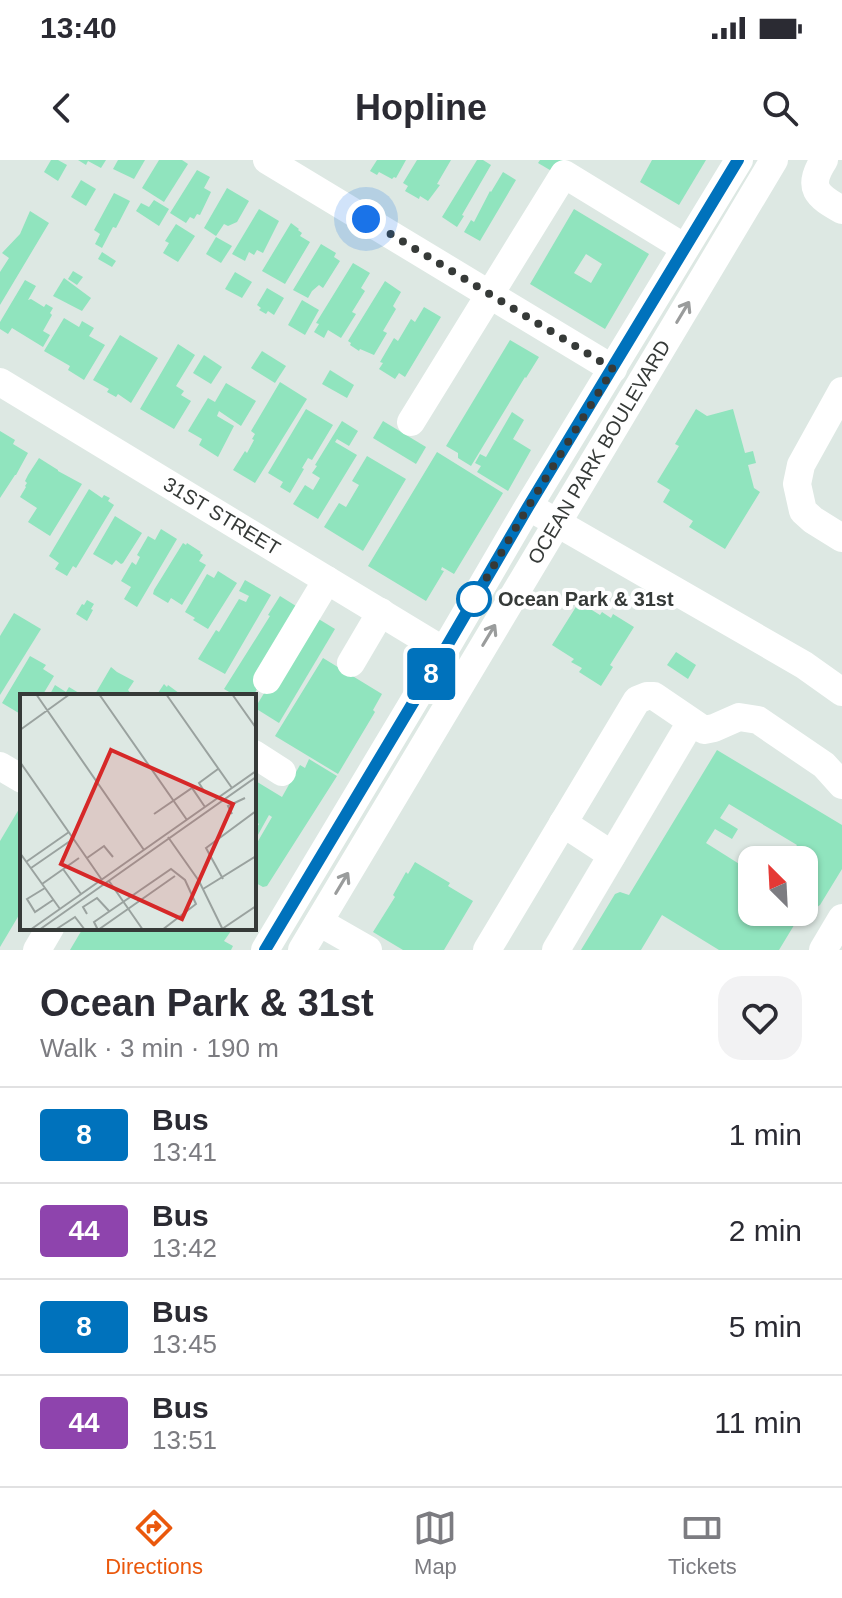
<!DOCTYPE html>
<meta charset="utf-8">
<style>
:root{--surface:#fff;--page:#f2f2f3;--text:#2b2b33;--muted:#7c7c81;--line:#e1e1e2;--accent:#ea580c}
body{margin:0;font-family:Arial,sans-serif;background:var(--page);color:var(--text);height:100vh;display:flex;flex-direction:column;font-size:30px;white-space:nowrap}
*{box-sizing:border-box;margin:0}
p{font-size:26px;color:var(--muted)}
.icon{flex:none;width:44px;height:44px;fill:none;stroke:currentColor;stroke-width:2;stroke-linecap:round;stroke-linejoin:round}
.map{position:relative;height:790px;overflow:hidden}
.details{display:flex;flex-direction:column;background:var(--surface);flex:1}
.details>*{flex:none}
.badge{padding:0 16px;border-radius:6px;font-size:28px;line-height:52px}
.needle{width:52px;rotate:336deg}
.controls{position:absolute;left:738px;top:686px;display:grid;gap:16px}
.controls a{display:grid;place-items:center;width:80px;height:80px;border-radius:16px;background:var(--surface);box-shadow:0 2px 6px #0004;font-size:40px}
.you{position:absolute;width:40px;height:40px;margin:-20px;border:6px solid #fff;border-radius:50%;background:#1a73e8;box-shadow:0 0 0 12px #1a73e833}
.map>.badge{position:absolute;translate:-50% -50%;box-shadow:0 0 0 4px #fff}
.round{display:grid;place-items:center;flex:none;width:84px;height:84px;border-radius:24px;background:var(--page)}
.head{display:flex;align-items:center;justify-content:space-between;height:136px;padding:0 40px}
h1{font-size:38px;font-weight:800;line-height:60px}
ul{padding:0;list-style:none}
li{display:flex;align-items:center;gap:24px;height:96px;padding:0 40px;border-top:2px solid var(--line)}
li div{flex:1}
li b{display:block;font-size:30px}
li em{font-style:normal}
li .badge{min-width:88px;font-weight:700;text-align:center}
.status{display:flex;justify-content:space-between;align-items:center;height:56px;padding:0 40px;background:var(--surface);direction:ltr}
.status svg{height:22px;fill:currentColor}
header{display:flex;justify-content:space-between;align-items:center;height:104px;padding:0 40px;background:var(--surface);font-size:36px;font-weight:800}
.menu{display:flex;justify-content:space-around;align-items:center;height:112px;border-top:2px solid var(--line);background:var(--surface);font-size:22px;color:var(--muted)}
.menu a{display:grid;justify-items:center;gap:4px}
.menu .active{color:var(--accent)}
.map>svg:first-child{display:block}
.building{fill:#90e4be;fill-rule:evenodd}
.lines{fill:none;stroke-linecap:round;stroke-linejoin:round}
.minor{stroke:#fff;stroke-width:28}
.oneway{stroke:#9a9c9c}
.line-casing{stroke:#fff;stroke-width:18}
.line{stroke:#0072bc;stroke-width:12}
.walk{stroke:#363a38;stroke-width:8;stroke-dasharray:0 14.4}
.stop-dot{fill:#fff;stroke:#0072bc;stroke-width:4}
.labels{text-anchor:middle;stroke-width:8;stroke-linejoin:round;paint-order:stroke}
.street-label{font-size:20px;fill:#363a38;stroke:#fff}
.stop-label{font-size:20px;font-weight:bold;fill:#363a38;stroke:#fff;text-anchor:start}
.inset-road{fill:none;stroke:#9aa29f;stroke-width:2}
.view{fill:#d62828;fill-opacity:0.15;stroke:#d62828;stroke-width:4}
.inset-edge{fill:none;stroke:#363a38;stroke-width:4}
</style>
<div class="status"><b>13:40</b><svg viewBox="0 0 49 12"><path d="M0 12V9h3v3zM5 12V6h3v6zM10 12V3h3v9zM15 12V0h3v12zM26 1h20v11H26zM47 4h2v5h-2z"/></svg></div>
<header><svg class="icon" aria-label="back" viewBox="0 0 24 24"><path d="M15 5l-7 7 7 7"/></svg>Hopline<svg class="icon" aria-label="search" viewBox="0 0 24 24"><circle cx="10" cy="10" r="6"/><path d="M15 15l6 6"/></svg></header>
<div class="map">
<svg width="842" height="790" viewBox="0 0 842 790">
<rect width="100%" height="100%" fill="#dde8e3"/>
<!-- building -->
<g class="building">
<path d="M51 0H58L67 5 58 21 44 12Z"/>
<path d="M78 0H106L101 8 88 1 86 5Z"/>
<path d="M118 0H145L134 19 113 9Z"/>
<path d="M159 0H182L188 4 164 42 142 28Z"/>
<path d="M377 0H406L396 18 394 17 392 19 379 12 377 15 370 11Z"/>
<path d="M417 0H451L437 24 440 25 428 41 420 36 419 39 405 31 408 26 403 23Z"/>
<path d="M477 0H483L491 5 462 55 464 56 457 67 442 57Z"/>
<path d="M540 0H563L555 13 538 3Z"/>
<path d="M652 0H706L679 45 640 22Z"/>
<path d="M197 10 210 17 204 28 211 32 200 55 197 54 194 59 190 57 186 63 170 53Z"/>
<path d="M503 12 516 20 480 81 464 72 471 60 474 62 490 31 491 32Z"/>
<path d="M81 20 96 29 86 46 71 37Z"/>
<path d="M227 28 249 41 237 62 228 66 224 64 216 76 204 68Z"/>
<path d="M114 33 130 41 116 68 113 67 102 88 95 84 100 74 94 70Z"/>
<path d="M154 40 169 49 159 66 136 51 141 43 149 47Z"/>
<path d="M259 49 279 61 263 93 257 90 254 95 249 92 245 101 232 94Z"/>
<path d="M574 49 649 94 605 169 530 124ZM586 94 602 104 591 123 574 113Z"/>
<path d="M30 51 49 63 0 145V112L9 98 2 93 20 74Z"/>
<path d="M291 63 299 69 298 70 302 73 300 76 310 82 285 124 262 111Z"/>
<path d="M176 64 195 76 178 102 163 93 169 83 165 81Z"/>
<path d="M216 77 232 86 221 103 206 94Z"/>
<path d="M321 84 336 93 334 97 340 101 323 128 319 125 312 131 308 138 293 130Z"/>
<path d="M102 92 116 101 112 107 98 99Z"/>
<path d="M353 103 370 113 361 128 365 131 352 152 356 154 341 178 328 170 324 178 314 172 319 164 316 163Z"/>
<path d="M73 111 83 117 77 125 68 119Z"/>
<path d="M235 112 252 122 242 138 225 129Z"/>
<path d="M64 118 91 138 82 151 53 136Z"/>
<path d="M25 120 36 126 28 140 31 139 44 147 46 144 53 148 50 153 52 155 43 171 50 175 43 187 12 168 8 174 0 169V162Z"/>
<path d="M385 121 401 132 393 146 396 149 383 171 387 173 374 195 360 189 359 191 350 185 351 183 348 181Z"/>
<path d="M267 128 284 138 274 155 268 151 266 154 259 150 261 148 257 145Z"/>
<path d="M302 140 319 150 305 175 288 165Z"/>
<path d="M424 147 441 157 405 217 399 213 395 219 379 209 383 203 380 202 394 178 398 181 411 159 415 162Z"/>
<path d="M64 158 79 167 82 161 94 168 89 176 105 185 84 220 68 210 70 206 44 191Z"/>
<path d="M120 175 158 198 131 243 118 234 116 237 107 232 109 229 93 220Z"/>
<path d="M510 180 539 197 526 218 525 217 471 306 458 298V293L446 286Z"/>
<path d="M178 184 195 195 176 226 184 231 181 235 191 241 174 269 140 249Z"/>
<path d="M262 191 286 206 275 223 251 208Z"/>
<path d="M204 195 222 207 211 224 193 213Z"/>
<path d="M330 210 354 225 347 238 322 224Z"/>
<path d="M280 222 307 239 255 323 233 310 245 291 247 293 254 280 252 279 255 274 251 271Z"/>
<path d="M226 223 256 241 241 266 219 251 217 256 234 266 218 297 199 285 202 279 188 271 208 238 215 242Z"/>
<path d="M306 249 333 265 312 300 308 298 302 308 304 309 290 333 280 327 283 322 268 313Z"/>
<path d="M696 249 707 256 733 249 745 293 753 291 756 303 748 305 754 328 760 332 725 389 689 367 693 361 663 342 670 330 657 322 679 286 675 284Z"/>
<path d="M512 252 524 260 513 279 531 290 508 331 477 312 481 306 475 303 480 294 486 297Z"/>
<path d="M342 261 358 271 349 286 337 279 335 282 357 295 318 359 293 344 305 325 313 330 320 318 312 313 317 306 315 305Z"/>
<path d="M383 261 426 287 416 304 373 278Z"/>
<path d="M0 271 15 280 13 284 28 293 16 315H15L0 338Z"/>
<path d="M437 292 503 333 454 414 442 407 441 410 444 411 426 441 368 406Z"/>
<path d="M367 296 406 319 363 391 324 367 339 343 346 347 359 325 352 321Z"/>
<path d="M39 298 58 310V311L82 324 50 376 28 362 37 348 20 337 26 327 25 326 27 323 25 321 28 315Z"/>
<path d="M89 329 102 338 104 335 110 338 108 341 114 345 76 408 73 406 67 416 55 409 59 403 49 396Z"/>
<path d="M115 356 142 373 123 403 121 404 116 400 112 405 93 394Z"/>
<path d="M161 369 177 379 137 447 124 439 131 427 121 421 132 402 136 405 140 397 137 395 148 376 155 380Z"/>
<path d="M183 383 186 385 187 383 201 392 200 393 203 395 199 401 206 405 182 445 171 438 168 443 153 434 154 430Z"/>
<path d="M218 411 237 423 208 469 193 460 195 458 185 452 207 414 214 418Z"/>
<path d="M245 420 271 435 225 514 198 499 216 470 219 472 239 439 246 442 249 436 239 431Z"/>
<path d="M280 436 304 451 253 536H236L224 529 270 456 268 455Z"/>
<path d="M87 440 94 444 91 449 93 450 87 461 76 454 82 444 84 445Z"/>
<path d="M579 442 600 455 602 452 611 458 613 454 634 467 610 505 613 507 601 526 579 512 582 508 571 502 574 499 552 485Z"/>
<path d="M14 453 41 469 0 535V476Z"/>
<path d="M312 455 335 469 279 563 255 548Z"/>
<path d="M676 492 696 505 688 519 667 505Z"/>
<path d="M30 496 46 505 43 509 54 516 42 536H22V555L2 543Z"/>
<path d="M323 498 382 534 373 550 375 552 338 614 275 576Z"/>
<path d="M111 507 117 512 134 521 128 530 133 536H94Z"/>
<path d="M164 524 167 527 168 525 183 536H156Z"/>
<path d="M55 525 66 532 69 527 84 536H49Z"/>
<path d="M717 590 842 665V709L820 745 814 749 804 744V700H787L797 685 729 644 720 658 738 669 732 679 715 669 706 683 752 712V752H802L779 790H719L662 755 641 790H581L615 734 620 732 629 735Z"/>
<path d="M309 599 337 616 267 726 263 727 254 722V688L272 657 269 655 254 682V672L259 664 254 660V620L282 637 300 605 305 608Z"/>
<path d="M22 644V750L0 787V681Z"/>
<path d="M415 702 450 723 448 726 473 741 444 790H403L373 772 395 737 393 735 406 712 408 714Z"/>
<path d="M83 768H226L231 771 224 781 233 786 231 790H70Z"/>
</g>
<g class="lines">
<!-- minor -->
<g class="minor">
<path d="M267 0 613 209"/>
<path d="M824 0C806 28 817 36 842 50"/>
<path d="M0 222 444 491"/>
<path d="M842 231 801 305 797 324 803 351 813 360 842 378"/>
<path d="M411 262 564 14 685 88"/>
<path d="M540 353 804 505 842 532"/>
<path d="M351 503 381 452"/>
<path d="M267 520 327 420"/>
<path d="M254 594 282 612"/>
<path d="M0 606 22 619"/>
<path d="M563 663 612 695"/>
<path d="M319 762 368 790"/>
<path d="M37 790 50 768"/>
<path d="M265 790 444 491 528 347 739 0"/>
<path d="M302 790 774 0"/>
<path d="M487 790 637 540 647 536H654L704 570 714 568 739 557 758 560 824 605 842 625"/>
<path d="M556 790 691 562"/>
<path d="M823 790 842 758"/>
</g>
</g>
<!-- one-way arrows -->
<defs><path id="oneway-shaft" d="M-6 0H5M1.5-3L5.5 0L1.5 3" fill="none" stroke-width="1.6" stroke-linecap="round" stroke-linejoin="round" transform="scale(2)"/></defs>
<g class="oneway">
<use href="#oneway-shaft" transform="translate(683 152) rotate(-59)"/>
<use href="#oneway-shaft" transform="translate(489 475) rotate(-59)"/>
<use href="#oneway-shaft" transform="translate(342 723) rotate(-59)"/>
</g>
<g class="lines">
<defs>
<path id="line" d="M265 790 444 491 528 347 738 0"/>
</defs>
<!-- line casing -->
<use href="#line" class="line-casing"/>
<!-- line -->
<use href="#line" class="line"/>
<!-- walk -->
<path class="walk" d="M366 59 613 209 528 347 472 443 474 439"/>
</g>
<!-- markers -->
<circle class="stop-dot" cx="474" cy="439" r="16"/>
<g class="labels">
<!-- street labels -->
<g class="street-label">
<text transform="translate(599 292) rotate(-59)" y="7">OCEAN PARK BOULEVARD</text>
<text transform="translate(222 356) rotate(31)" y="7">31ST STREET</text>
</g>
<!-- stop labels -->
<g class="stop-label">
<text x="498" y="446">Ocean Park &amp; 31st</text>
</g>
</g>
<!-- overview -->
<g transform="translate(20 534)">
<rect width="236" height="236" fill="#dde8e3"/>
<path class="inset-road" d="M16 0 124 156M79 0 167 126M146 0 212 94M212 0 236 34M0 36 50 0M0 68 82 186M184 97 179 89 198 75M134 120 172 94 185 113M212 120 208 112 225 104M148 143 179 187 203 236M0 159 40 215M67 164 84 152 93 163M6 168 49 138M11 174 53 145M43 175 61 200M203 185 186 154 236 117M89 187 123 236M22 190 59 164M25 194 7 205 15 218 33 206M183 195 236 162M67 220 63 213 77 204 89 217M202 235 236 212M10 236 236 77M19 236 236 83M35 236 55 223 65 236M78 236 74 228 151 175 165 186 176 210 142 236M78 236 155 182"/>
<path class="view" d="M91 56 213 110 162 225 41 170Z"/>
<rect width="236" height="236" class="inset-edge"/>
</g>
</svg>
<div class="controls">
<a><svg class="needle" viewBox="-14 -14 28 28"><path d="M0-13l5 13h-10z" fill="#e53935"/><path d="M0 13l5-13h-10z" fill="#7c7c81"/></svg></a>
</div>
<div class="you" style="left:366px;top:59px"></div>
<b class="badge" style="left:431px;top:514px;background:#0072bc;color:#fff">8</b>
</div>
<section class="details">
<div class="head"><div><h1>Ocean Park &amp; 31st</h1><p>Walk · 3 min · 190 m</p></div><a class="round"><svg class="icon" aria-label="heart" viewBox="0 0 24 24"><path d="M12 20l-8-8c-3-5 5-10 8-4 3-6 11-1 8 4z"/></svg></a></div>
<ul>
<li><span class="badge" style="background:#0072bc;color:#fff">8</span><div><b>Bus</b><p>13:41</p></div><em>1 min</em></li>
<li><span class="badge" style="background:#8e44ad;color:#fff">44</span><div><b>Bus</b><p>13:42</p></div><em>2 min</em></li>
<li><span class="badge" style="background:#0072bc;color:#fff">8</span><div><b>Bus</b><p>13:45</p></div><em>5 min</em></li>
<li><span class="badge" style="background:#8e44ad;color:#fff">44</span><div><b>Bus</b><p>13:51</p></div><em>11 min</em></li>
</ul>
</section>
<nav class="menu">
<a class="active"><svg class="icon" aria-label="directions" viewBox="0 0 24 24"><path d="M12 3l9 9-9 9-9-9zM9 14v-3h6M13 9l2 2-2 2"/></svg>Directions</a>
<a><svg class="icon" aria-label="map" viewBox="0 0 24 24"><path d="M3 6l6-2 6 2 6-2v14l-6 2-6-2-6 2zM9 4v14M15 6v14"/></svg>Map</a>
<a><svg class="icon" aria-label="tickets" viewBox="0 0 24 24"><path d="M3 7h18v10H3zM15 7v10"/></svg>Tickets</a>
</nav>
